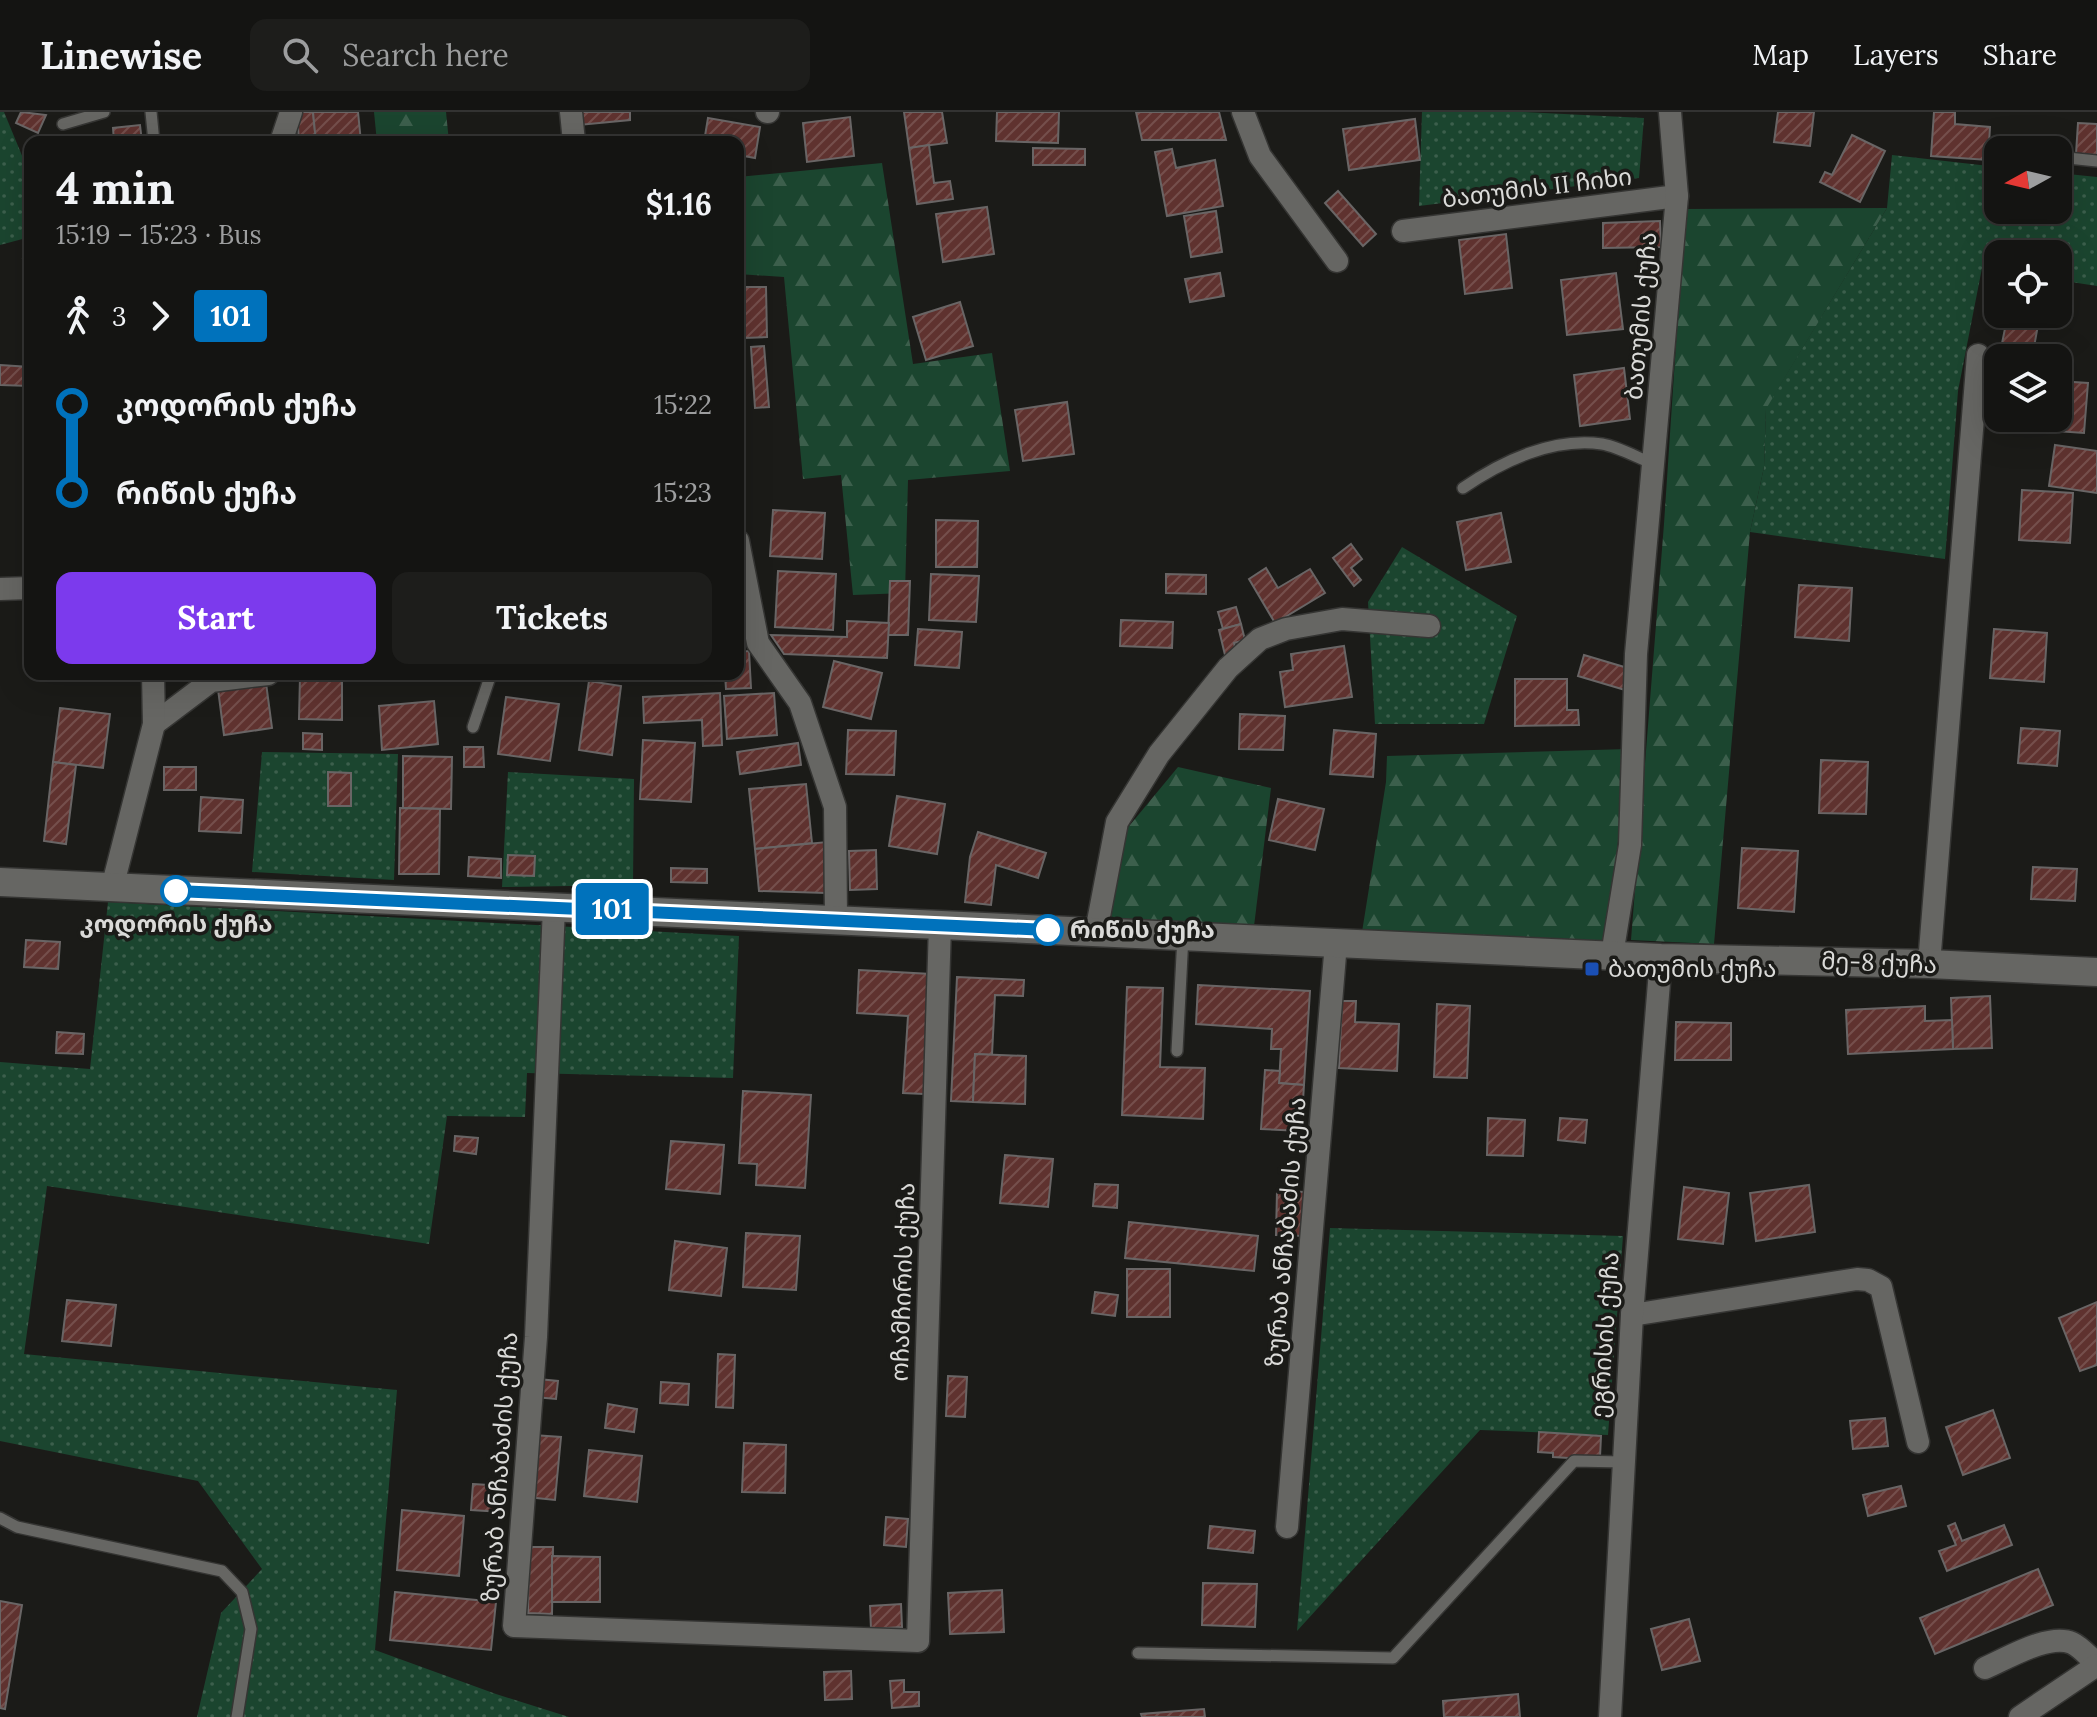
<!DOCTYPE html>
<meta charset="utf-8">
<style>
:root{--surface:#141412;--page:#1d1d1b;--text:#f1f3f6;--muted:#9d9e9f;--line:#333332;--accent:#7c3aed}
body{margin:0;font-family:Lora,"Noto Sans Georgian",serif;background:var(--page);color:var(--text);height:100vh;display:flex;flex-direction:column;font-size:30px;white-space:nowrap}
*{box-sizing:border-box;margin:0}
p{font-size:26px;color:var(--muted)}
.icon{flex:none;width:44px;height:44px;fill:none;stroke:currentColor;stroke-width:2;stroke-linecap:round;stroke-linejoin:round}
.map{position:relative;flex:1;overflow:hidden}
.details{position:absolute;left:24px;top:24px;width:720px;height:544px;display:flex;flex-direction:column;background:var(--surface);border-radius:16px;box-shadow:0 8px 32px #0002,0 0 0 2px var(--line)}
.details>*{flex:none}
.badge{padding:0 16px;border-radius:6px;font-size:28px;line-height:52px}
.needle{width:52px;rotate:262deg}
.fabs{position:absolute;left:1984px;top:24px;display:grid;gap:16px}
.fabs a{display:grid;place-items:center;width:88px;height:88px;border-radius:16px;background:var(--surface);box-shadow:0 8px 32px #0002,0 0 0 2px var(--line);font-size:40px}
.map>.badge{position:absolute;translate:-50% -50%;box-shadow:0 0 0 4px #fff}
.legs{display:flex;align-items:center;gap:12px;height:88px;padding:0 32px;font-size:26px}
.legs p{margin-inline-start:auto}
.head{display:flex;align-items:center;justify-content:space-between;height:136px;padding:0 32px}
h1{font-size:44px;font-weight:700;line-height:60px}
.cta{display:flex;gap:16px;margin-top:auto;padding:16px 32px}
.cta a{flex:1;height:92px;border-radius:16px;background:var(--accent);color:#fff;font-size:32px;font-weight:700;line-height:92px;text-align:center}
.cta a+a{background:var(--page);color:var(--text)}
ul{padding:0 32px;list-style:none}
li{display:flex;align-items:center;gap:28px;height:88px;font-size:30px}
li i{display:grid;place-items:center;width:12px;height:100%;margin:0 10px;background:currentColor}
li i::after{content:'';width:20px;height:20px;margin:-10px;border:6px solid;border-radius:50%;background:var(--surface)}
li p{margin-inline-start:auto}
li:first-child i{background:linear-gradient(#0000 50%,currentColor 0)}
li:last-child i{background:linear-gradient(currentColor 50%,#0000 0)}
header{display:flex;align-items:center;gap:48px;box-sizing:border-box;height:112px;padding:0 40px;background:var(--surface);border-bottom:2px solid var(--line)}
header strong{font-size:38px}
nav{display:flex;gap:44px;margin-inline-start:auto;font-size:28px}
.search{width:560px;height:72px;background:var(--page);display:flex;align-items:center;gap:20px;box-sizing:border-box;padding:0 28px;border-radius:16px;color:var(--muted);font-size:30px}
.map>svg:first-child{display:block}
.grass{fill:url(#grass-dots)}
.forest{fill:url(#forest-firs)}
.building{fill:url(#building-hatch);stroke:#696565;stroke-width:2}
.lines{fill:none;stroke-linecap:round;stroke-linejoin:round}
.service-casing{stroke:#353533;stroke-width:14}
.minor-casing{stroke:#353533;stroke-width:25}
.tertiary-casing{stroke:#353533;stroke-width:31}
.service{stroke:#666663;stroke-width:11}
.minor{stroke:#666663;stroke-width:22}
.tertiary{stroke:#666663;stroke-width:28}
.line-1-casing{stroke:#fff;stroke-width:18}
.line-1{stroke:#0072bc;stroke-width:12}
.stop-1-dot{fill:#fff;stroke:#0072bc;stroke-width:4}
.transit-dot{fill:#1a4fb4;stroke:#1b1b18;stroke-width:3}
.labels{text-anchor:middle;stroke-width:7;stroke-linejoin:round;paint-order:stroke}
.street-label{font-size:24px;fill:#dadad8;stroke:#1b1b18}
.stop-label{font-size:24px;font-weight:bold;fill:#dadad8;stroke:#1b1b18}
.poi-label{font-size:24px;fill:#dadad8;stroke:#1b1b18;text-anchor:start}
</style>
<header>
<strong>Linewise</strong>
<div class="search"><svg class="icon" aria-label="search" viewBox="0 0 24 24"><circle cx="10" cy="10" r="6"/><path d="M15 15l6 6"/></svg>Search here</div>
<nav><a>Map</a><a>Layers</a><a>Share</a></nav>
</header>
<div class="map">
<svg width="2097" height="1605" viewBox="0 0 2097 1605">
<defs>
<pattern id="grass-dots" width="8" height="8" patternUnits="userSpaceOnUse" patternTransform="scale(2)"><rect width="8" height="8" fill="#1b452f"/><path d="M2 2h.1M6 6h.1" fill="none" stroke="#3c5f4c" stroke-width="1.8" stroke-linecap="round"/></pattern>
<pattern id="forest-firs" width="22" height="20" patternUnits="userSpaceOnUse" patternTransform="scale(2)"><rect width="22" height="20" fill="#1b452f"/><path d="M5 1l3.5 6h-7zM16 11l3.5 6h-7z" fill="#3c5f4c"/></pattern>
<pattern id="building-hatch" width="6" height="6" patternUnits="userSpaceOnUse" patternTransform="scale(2)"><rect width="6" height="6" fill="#5f322f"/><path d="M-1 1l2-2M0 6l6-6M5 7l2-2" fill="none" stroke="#754f4c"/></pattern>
</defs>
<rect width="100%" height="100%" fill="#1b1b18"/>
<!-- grass -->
<g class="grass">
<path d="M0 0H4L30 63V125L0 133Z"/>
<path d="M1422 0H1523L1644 6 1639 66 1419 94Z"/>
<path d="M1892 43 1998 55V98H2058V61L2097 65V174L2058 168V142H1998V158L1982 156 1958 279 1945 447 1750 420 1764 355 1766 296 1887 96Z"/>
<path d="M1402 435 1517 504 1484 612H1375L1368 490Z"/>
<path d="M262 640 398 642 394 768 252 760Z"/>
<path d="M508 660 634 667 633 773 502 775Z"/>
<path d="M108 790 739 824 733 966 527 961 525 1005 447 1004 429 1132 47 1074 24 1242 397 1278 375 1538 496 1582 569 1605H197L221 1501 262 1457 198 1369 0 1329V950L90 957Z"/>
<path d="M1330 1116 1623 1124 1608 1323 1480 1318 1297 1519Z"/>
</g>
<!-- forest -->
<g class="forest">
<path d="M374 0H446L449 30H377Z"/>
<path d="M882 51 913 252 992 241 1010 359 908 368 905 481 853 483 841 363 803 367 784 165 738 162V65Z"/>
<path d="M1887 96 1766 297 1764 355 1750 420 1714 832 1631 828 1664 412 1685 97Z"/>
<path d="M1629 637 1606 830 1362 820 1386 670 1387 644Z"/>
<path d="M1178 655 1271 676 1254 814 1110 806 1120 725Z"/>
</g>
<!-- building -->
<g class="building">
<path d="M21 0 46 3 38 21 16 11Z"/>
<path d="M297 0H313L316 30H299Z"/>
<path d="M313 0H358L361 30H316Z"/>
<path d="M578 0H630V8L579 13Z"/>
<path d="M904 0H942L947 31 909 36Z"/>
<path d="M997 0H1059L1058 31 996 29Z"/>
<path d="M1136 0H1219L1226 28H1142Z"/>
<path d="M1778 0H1814L1810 34 1774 30Z"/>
<path d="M1934 0H1955V12L1990 15 1988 48 1931 44Z"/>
<path d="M850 5 854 44 807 50 803 11Z"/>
<path d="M708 6 760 15 755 46 738 43V30H704Z"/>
<path d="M1415 7 1420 48 1349 58 1343 17Z"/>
<path d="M2078 11 2097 12V43L2076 42Z"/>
<path d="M140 13 142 30H114L113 16Z"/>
<path d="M1852 23 1885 39 1860 90 1820 70 1825 60 1832 63Z"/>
<path d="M929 33 934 71 950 69 953 87 917 92 909 36Z"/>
<path d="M1033 36 1085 37V53H1033Z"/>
<path d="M1172 37 1176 56 1215 48 1223 94 1167 104 1155 40Z"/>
<path d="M1338 79 1376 122 1363 134 1325 91Z"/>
<path d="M987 95 994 142 943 150 936 102Z"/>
<path d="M1216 99 1222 140 1191 145 1184 104Z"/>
<path d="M1660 109 1661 135 1603 136V111Z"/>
<path d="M1506 122 1512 176 1465 182 1459 128Z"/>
<path d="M30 146V181L23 147Z"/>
<path d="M1220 161 1224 184 1190 190 1185 167Z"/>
<path d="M1616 161 1623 217 1567 223 1561 168Z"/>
<path d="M743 175H766L767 225 744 226Z"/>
<path d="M960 190 973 234 926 248 913 205Z"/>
<path d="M2008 202H2040L2032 246H1999Z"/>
<path d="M764 234 769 295 755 296 751 235Z"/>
<path d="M0 253 30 255V274L0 273Z"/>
<path d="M1624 256 1630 307 1580 314 1574 263Z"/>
<path d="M2058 269 2088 271 2084 321 2042 318 2043 306H2058Z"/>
<path d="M1067 290 1074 342 1023 349 1015 298Z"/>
<path d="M2055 333 2097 339V381L2049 374Z"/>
<path d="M2022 378 2073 381 2070 431 2019 428Z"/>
<path d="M773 398 825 401 822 447 770 444Z"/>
<path d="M1501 401 1511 450 1466 458 1457 410Z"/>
<path d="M936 408 978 409 977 455H936Z"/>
<path d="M1351 432 1362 447 1351 456 1361 468 1354 474 1333 446Z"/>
<path d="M1266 456 1278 476 1310 457 1325 481 1275 511 1249 467Z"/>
<path d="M778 459 836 462 833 518 775 515Z"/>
<path d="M931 462 979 464 976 510 929 508Z"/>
<path d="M1166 462 1206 463V482L1166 481Z"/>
<path d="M890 469H910L908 523H888Z"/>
<path d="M1799 473 1852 476 1849 529 1795 525Z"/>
<path d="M1236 495 1241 512 1223 517 1218 500Z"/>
<path d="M1121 508 1173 510 1172 536 1120 534Z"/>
<path d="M847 509 889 511 887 546 784 542 771 523 847 525Z"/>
<path d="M1241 512 1245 528 1234 531 1236 540 1225 543 1219 518Z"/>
<path d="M918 517 962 520 959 556 915 553Z"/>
<path d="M1994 517 2047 521 2044 570 1990 566Z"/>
<path d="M1344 534 1352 585 1285 595 1280 560 1293 558 1291 542Z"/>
<path d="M749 539 751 576 726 577 725 562H738V540Z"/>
<path d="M1584 543 1631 557 1625 578 1578 564Z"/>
<path d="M834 549 882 561 871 607 823 595Z"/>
<path d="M536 562H582L581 568Z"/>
<path d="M300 564 342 565V608L299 607Z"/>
<path d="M1515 567H1567V598H1578L1579 613 1515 614Z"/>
<path d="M589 569 621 574 612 643 579 638Z"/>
<path d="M266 571 272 616 224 623 218 577Z"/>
<path d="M720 581 722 633 703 634 702 608 644 611 643 585Z"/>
<path d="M774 581 777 623 727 627 724 584Z"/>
<path d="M506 585 559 592 550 649 498 642Z"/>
<path d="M434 589 438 632 382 638 379 594Z"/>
<path d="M60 596 110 602 103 656 53 650Z"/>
<path d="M1240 602 1285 604 1283 638 1239 637Z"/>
<path d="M2021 616 2060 619 2057 654 2018 651Z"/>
<path d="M848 618 896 619 894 663 846 662Z"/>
<path d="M1334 618 1376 622 1373 665 1330 662Z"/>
<path d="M303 621 322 622V638L303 637Z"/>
<path d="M643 628 695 631 691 690 640 687Z"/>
<path d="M798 631 801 653 740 662 737 640Z"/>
<path d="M464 635H483L484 655H464Z"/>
<path d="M403 644 452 645 451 697 403 696Z"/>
<path d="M1821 648 1868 650 1866 702 1819 701Z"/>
<path d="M53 650 76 653 66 732 44 729Z"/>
<rect x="164" y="655" width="32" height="23"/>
<path d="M328 660 351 661V694H328Z"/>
<path d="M806 672 812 731 755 737 749 677Z"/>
<path d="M897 684 945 692 937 742 889 734Z"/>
<path d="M201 685 243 688 241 721 199 719Z"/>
<path d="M1278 687 1324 697 1315 738 1269 728Z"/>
<path d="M400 696 440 697 439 762H399Z"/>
<path d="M978 720 1046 741 1038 766 996 753 991 793 965 790 970 745Z"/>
<path d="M827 730 826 781 759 779 755 737Z"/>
<path d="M1742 736 1798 739 1794 800 1738 796Z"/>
<path d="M876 738 877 777 850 778 849 739Z"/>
<path d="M508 743 535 744 534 764 507 763Z"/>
<path d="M469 745 501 747V766L468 764Z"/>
<path d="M2033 755 2077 757 2075 789 2031 787Z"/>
<path d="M671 756 707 757V771L671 770Z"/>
<path d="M26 828 60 830 58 857 24 855Z"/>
<path d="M859 858 931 862 924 982 903 981 908 904 857 901Z"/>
<path d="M957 865 1024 868 1023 884 995 883 992 943 975 942 973 990 951 989Z"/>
<path d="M1198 873 1310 879 1304 973 1279 971 1281 937H1271L1272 917 1196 912Z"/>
<path d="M1127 875 1163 876 1160 955 1205 956 1203 1007 1122 1003Z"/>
<path d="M1990 884 1992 936 1953 937 1951 886Z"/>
<path d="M1342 889H1356L1355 910 1399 912 1397 959 1339 956Z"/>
<path d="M1437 892 1470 894 1467 966 1434 965Z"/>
<path d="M1925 894V909L1952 908 1953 937 1848 942 1846 898Z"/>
<path d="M1676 910 1731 911V948H1675Z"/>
<path d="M57 920 84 922 83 942 56 941Z"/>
<path d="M975 942 1026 944 1025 992 973 990Z"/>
<path d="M1265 958 1280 959 1279 971 1304 973 1301 1019 1261 1017Z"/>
<path d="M743 979 811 983 805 1076 756 1073 757 1052 739 1051Z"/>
<path d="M1488 1006 1525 1008 1523 1044 1487 1043Z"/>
<path d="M1560 1006 1587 1008 1585 1031 1558 1028Z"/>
<path d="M455 1024 478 1026 476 1042 454 1039Z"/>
<path d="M671 1029 724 1033 720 1082 666 1077Z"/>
<path d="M1005 1043 1053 1047 1048 1095 1000 1091Z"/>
<path d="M1095 1072 1118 1073 1117 1096 1093 1094Z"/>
<path d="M1809 1073 1815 1120 1756 1129 1750 1081Z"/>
<path d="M1684 1075 1729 1081 1723 1132 1678 1127Z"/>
<path d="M1277 1079 1306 1080 1304 1124 1276 1123Z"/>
<path d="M1129 1110 1258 1124 1254 1159 1125 1146Z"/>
<path d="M746 1121 800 1124 796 1178 743 1175Z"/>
<path d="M675 1129 727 1136 721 1184 669 1178Z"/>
<rect x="1127" y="1157" width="43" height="48"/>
<path d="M1095 1180 1118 1183 1115 1204 1092 1201Z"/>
<path d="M67 1188 116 1193 111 1234 62 1229Z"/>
<path d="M2097 1190V1253L2080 1259 2059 1206Z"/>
<path d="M718 1242 735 1243 733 1296 716 1295Z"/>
<path d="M948 1264 967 1265 965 1305 946 1304Z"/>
<path d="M538 1267 558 1269 556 1287 535 1285Z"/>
<path d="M661 1270 689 1272 688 1293 660 1291Z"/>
<path d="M608 1292 637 1297 634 1320 605 1316Z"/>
<path d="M1993 1298 2010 1346 1963 1363 1946 1315Z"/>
<path d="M1885 1306 1888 1334 1853 1337 1850 1309Z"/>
<path d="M1539 1320 1601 1324 1600 1345 1585 1344V1347L1553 1345V1341L1538 1340Z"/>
<path d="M533 1323 561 1325 555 1388 527 1385Z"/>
<path d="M744 1331 786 1333 785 1381 742 1380Z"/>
<path d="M589 1338 642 1344 637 1390 584 1384Z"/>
<path d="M473 1372 504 1374 502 1400 471 1398Z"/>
<path d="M1901 1374 1906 1394 1868 1404 1863 1383Z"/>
<path d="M402 1398 464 1404 459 1464 397 1458Z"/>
<path d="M886 1405 908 1407 906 1435 884 1433Z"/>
<path d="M1955 1411 1962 1429 2004 1413 2012 1433 1947 1459 1939 1439 1956 1433 1948 1414Z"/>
<path d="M1210 1414 1255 1419 1253 1441 1208 1436Z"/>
<path d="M529 1435H553L552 1502 528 1501Z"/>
<path d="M552 1444 600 1445V1490H552Z"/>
<path d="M2038 1457 2053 1493 1935 1542 1920 1506Z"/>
<path d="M1203 1471 1257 1472 1255 1515 1202 1513Z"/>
<path d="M1002 1478 1004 1520 950 1522 948 1481Z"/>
<path d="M395 1480 496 1490 491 1538 390 1528Z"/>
<path d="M0 1489 22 1493 5 1597 0 1596Z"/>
<path d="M901 1492 902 1515 871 1517 870 1494Z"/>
<path d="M1689 1507 1700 1549 1662 1558 1651 1517Z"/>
<path d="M851 1559 852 1587 825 1588 824 1560Z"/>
<path d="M904 1568V1580H919V1594L892 1596 890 1569Z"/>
<path d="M1518 1582 1520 1605H1444L1443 1589Z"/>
<path d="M1204 1597 1205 1605H1142L1141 1602Z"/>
</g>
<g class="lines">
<defs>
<g id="service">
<path d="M151 0 154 30"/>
<path d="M63 12 104 0"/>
<path d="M2058 45 2097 49"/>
<path d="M1463 376C1502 349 1553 325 1602 332 1619 335 1638 346 1654 352"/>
<path d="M473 615 491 562"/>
<path d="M1177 939 1183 824"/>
<path d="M0 1406 17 1415 222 1459 242 1480 251 1517 237 1605"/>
<path d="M1138 1541 1393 1546 1574 1349 1623 1350"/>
</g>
<g id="minor">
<path d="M571 0 574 30"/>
<path d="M767 0H768"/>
<path d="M1243 0 1260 44 1337 149"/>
<path d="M281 30 291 0"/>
<path d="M1403 119 1677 84"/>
<path d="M738 429 758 531 800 591 835 695 836 807"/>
<path d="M0 477 30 476"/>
<path d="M154 612 211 569 268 562"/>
<path d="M112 776 154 612 153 562"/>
<path d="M554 795 536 1225 514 1514 918 1529 940 813"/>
<path d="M1096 820 1117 710 1159 642 1228 556 1260 527 1286 517 1342 507 1429 514"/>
<path d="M1612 843 1630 733 1636 542 1677 84 1670 0"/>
<path d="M1929 852 1978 243"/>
<path d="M1632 1203 1857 1167 1868 1168 1881 1175 1918 1330"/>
<path d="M1287 1415 1336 831"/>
<path d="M1985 1556C2008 1546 2049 1521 2072 1531 2081 1535 2089 1545 2097 1552"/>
<path d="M1610 1605 1632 1203 1661 846"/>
<path d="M2020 1605 2097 1553"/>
</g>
<path id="tertiary" d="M0 770 1661 846 1929 852 2097 860"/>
</defs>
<!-- service casing -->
<use href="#service" class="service-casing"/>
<!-- minor casing -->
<use href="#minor" class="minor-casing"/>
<!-- tertiary casing -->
<use href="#tertiary" class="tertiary-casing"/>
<!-- service -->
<use href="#service" class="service"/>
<!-- minor -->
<use href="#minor" class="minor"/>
<!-- tertiary -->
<use href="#tertiary" class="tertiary"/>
</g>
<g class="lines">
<defs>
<path id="line-1" d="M176 779 1048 818"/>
</defs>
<!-- line-1 casing -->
<use href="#line-1" class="line-1-casing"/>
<!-- line-1 -->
<use href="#line-1" class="line-1"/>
</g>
<!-- markers -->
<g class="stop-1-dot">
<circle cx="176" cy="779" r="14"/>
<circle cx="1048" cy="818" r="14"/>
</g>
<rect class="transit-dot" x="1584" y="849" width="16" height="16" rx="4"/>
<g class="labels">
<!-- street labels -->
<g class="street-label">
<text transform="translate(1537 76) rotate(-7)" y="8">ბათუმის II ჩიხი</text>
<text transform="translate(1641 204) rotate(-85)" y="8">ბათუმის ქუჩა</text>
<text transform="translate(1879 851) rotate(2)" y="8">მე-8 ქუჩა</text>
<text transform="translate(1286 1120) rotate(-85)" y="8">ზურაბ ანჩაბაძის ქუჩა</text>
<text transform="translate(903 1170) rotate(-88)" y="8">ოჩამჩირის ქუჩა</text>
<text transform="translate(1605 1223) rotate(-86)" y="8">ეგრისის ქუჩა</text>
<text transform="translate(500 1355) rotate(-86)" y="8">ზურაბ ანჩაბაძის ქუჩა</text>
</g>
<!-- stop labels -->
<g class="stop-label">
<text x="176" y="820">კოდორის ქუჩა</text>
<text x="1070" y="826" text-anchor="start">რიწის ქუჩა</text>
</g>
<!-- poi labels -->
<g class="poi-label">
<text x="1608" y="865">ბათუმის ქუჩა</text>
</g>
</g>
</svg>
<div class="fabs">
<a><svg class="needle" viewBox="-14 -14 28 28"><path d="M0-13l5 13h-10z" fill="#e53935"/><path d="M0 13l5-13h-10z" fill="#9d9e9f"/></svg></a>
<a><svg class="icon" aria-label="locate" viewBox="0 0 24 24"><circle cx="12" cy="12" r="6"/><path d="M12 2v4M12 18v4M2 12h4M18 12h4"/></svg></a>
<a><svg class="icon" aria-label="layers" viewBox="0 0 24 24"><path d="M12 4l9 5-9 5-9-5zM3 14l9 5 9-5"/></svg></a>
</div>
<b class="badge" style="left:612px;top:797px;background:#0072bc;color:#fff">101</b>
<section class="details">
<div class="head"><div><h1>4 min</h1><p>15:19 – 15:23 · Bus</p></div><b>$1.16</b></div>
<div class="legs"><svg class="icon" aria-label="walk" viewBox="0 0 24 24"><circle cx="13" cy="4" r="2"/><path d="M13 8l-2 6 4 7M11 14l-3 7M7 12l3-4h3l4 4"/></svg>3<svg class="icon" aria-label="forward" viewBox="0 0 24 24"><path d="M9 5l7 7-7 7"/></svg><b class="badge" style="background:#0072bc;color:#fff">101</b></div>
<ul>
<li><i style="color:#0072bc"></i><b>კოდორის ქუჩა</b><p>15:22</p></li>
<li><i style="color:#0072bc"></i><b>რიწის ქუჩა</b><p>15:23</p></li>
</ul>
<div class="cta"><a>Start</a><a>Tickets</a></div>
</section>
</div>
